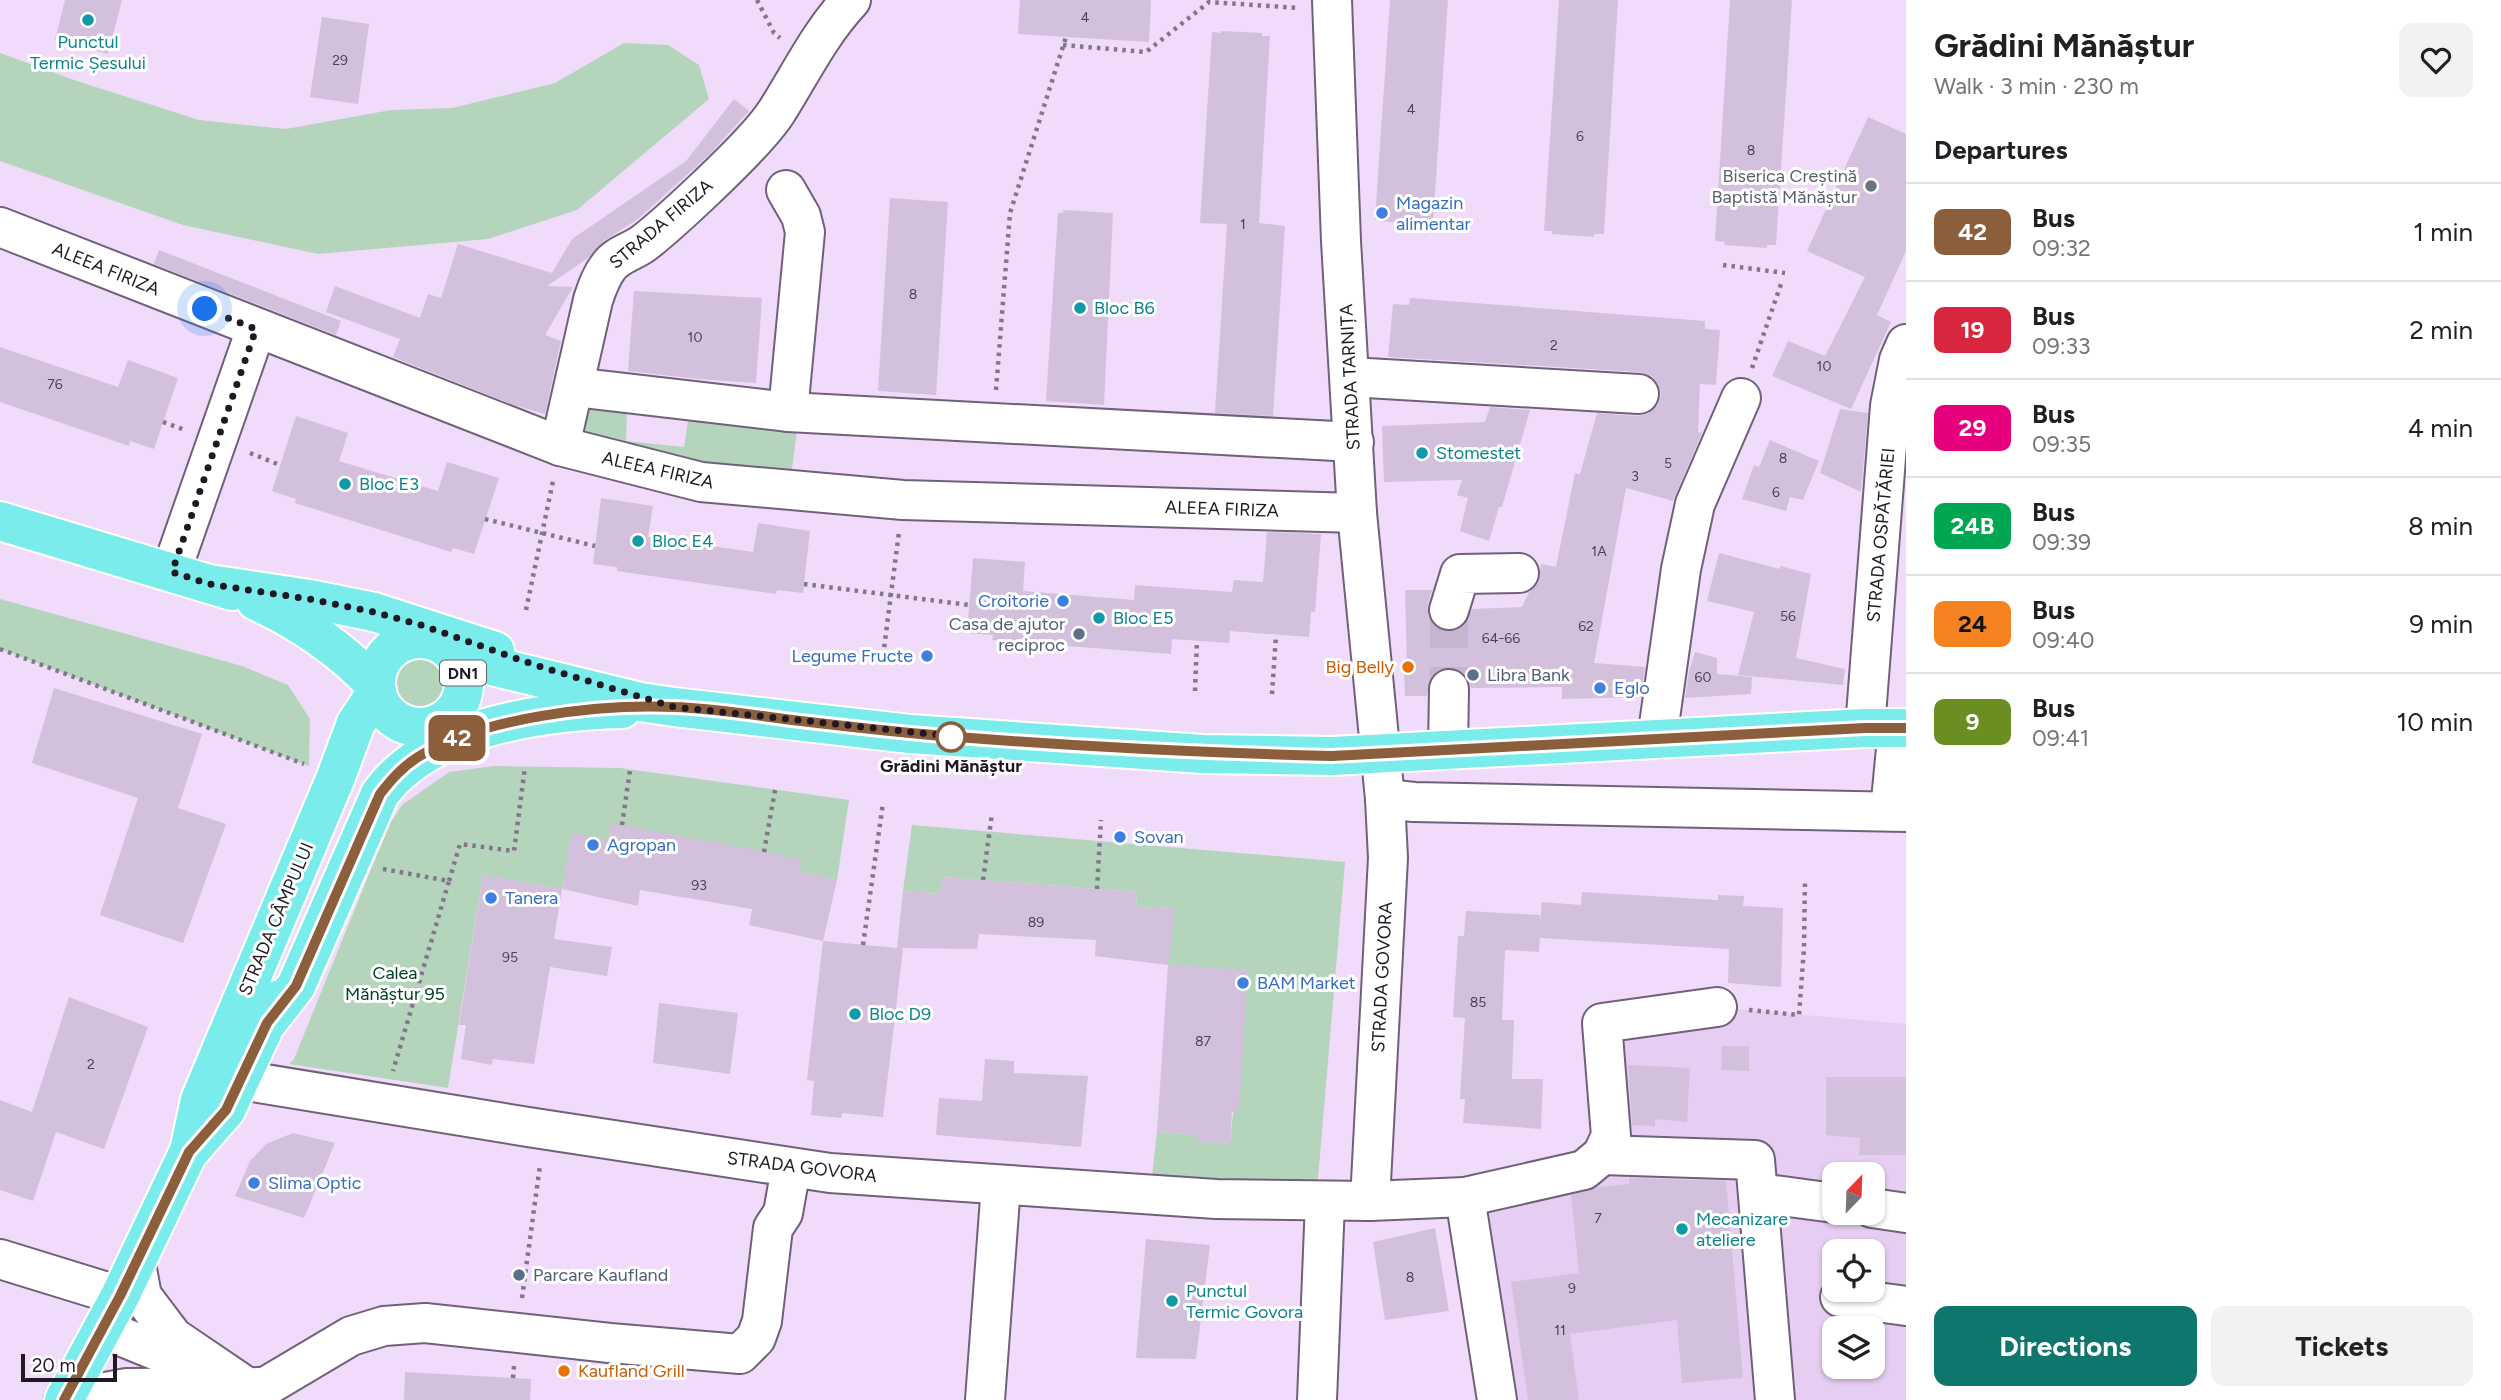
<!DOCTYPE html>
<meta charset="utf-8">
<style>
:root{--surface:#fff;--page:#f2f2f2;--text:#202124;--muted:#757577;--line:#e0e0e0;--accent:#0f766e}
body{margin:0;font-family:Figtree,sans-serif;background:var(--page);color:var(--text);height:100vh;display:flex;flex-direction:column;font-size:26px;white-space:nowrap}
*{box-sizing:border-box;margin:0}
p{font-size:23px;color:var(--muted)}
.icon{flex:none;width:38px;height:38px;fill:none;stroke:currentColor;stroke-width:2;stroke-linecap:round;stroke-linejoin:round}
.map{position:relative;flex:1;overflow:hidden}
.details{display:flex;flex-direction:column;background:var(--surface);width:595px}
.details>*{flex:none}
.badge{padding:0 14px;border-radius:10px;font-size:24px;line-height:46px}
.needle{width:46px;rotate:23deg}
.buttons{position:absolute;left:1822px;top:1162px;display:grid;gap:14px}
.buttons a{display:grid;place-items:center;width:63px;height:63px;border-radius:14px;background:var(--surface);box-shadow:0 2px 5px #0004;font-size:35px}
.scale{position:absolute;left:21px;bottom:18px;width:96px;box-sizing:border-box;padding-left:7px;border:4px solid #201924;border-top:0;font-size:19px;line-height:24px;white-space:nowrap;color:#201924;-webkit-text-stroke:5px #fff;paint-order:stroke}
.you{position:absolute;width:35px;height:35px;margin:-18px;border:5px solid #fff;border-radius:50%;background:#1a73e8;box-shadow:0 0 0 10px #1a73e833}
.map>.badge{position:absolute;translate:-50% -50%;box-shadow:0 0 0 4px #fff}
h2{padding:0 28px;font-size:26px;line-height:63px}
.round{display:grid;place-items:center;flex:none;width:74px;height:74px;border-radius:14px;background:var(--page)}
.overview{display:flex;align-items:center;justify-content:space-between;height:119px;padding:0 28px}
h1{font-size:33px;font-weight:700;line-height:52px}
.primary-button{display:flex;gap:14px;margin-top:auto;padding:14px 28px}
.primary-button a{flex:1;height:80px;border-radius:14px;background:var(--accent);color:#fff;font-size:28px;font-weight:700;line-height:80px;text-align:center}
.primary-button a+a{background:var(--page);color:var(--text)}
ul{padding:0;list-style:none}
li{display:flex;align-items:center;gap:21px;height:98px;padding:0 28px;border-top:2px solid var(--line)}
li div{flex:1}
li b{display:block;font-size:26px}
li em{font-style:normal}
li .badge{min-width:77px;font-weight:700;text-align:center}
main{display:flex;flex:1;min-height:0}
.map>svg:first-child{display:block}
.built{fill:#e5cef2;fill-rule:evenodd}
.green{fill:#b4d4bc}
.building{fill:#d3c0dd}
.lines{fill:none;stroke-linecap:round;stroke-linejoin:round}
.minor-tunnel{stroke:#c6b5cf;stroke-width:38;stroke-dasharray:38 19;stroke-linecap:butt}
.minor-casing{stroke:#71607a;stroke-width:42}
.major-casing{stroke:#fff;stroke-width:42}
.path{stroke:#83768a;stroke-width:4.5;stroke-dasharray:3.5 5;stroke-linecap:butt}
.minor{stroke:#fff;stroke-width:38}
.major{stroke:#7aeceb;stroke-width:38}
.line-casing{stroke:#fff;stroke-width:16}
.line{stroke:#8b5e3c;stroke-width:10}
.walk{stroke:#201924;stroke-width:7;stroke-dasharray:0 12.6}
.culture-dot{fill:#0f9aa8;stroke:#fff;stroke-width:2.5}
.worship-dot{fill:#6b7280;stroke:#fff;stroke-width:2.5}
.shop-dot{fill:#3f7fe0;stroke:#fff;stroke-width:2.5}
.service-dot{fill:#5c6f8a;stroke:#fff;stroke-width:2.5}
.food-dot{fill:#e8710a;stroke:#fff;stroke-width:2.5}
.stop-dot{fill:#fff;stroke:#8b5e3c;stroke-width:3.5}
.labels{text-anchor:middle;stroke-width:6;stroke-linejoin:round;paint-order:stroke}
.number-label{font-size:14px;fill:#4d4352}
.shield{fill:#fff;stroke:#635e66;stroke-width:2}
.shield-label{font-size:16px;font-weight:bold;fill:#201924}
.culture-label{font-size:18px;fill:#0d838f;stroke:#fff;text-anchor:start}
.worship-label{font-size:18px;fill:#5b616d;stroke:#fff;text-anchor:end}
.shop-label{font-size:18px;fill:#366cbe;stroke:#fff;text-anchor:start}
.street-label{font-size:18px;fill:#201924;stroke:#fff}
.service-label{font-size:18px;fill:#4e5e75;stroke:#fff;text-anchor:start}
.food-label{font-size:18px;fill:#c56008;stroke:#fff;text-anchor:end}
.stop-label{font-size:18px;font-weight:bold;fill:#201924;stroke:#fff}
.park-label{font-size:18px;fill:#00411f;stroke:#fff}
</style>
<main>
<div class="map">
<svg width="1906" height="1400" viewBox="0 0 1906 1400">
<rect width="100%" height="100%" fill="#f0dcfa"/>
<!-- built -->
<path class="built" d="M1717 1007 1906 1024V1400H1497L1465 1197 1602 1155V1023ZM1834 1174H1872V1213H1834ZM1834 1251H1872V1290H1834ZM1834 1328H1872V1367H1834Z"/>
<!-- green -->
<g class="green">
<path d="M624 43 668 45 699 65 709 99 577 210 488 239 318 254 183 225 0 161V53L77 81 199 120 286 129 391 110 452 108 555 83Z"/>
<path d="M583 404 627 410 626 441 684 447 689 414 798 423 791 477 579 446Z"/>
<path d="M0 599 242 666 288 685 310 719 309 766 0 649Z"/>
<circle cx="420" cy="682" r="36"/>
<path d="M494 766 620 768 849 800 837 880 799 872 802 859 608 840 572 834 562 889 483 875 448 1088 289 1064 294 1059 372 867 391 822 402 805 449 772Z"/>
<path d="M912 825 1345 862 1316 1202 1150 1195 1157 1132 1198 1135V1142L1230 1143 1248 971 1168 965 1174 909 1136 907 1137 892 942 877 940 894 903 891Z"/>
</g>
<!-- building -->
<g class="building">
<path d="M65 0H122L108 54 55 39Z"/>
<path d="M1020 0H1151L1149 42 1018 34Z"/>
<path d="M1390 0H1448L1433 223 1427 225 1380 221V219H1375Z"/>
<path d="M1559 0H1618L1604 234H1594V237L1552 234V231H1544Z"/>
<path d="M1730 0H1792L1776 245H1767V248L1724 245 1725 242 1715 241Z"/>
<path d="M322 17 369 24 358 104 310 97Z"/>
<path d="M1221 31 1262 33V36H1270L1259 223 1285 226 1273 416 1215 413 1227 224 1200 223 1212 32 1221 33Z"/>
<path d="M734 99 749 111 710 154 638 219 605 240 588 258 547 286 573 287 545 335 561 341 545 414 514 405 393 357 400 339 326 312 335 286 420 318 428 294 441 298 458 244 552 273 572 239 686 161Z"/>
<path d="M1868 117 1906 134V251L1877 315 1891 322 1851 409 1772 376 1788 341 1825 356 1865 277 1807 251Z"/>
<path d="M890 198 948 202 936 395 878 391Z"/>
<path d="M1063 210 1113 213 1104 405 1046 401 1058 213H1063Z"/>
<path d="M159 250 341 321 336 335 154 264Z"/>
<path d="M634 291 762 298 756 383 698 379 628 371Z"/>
<path d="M1410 298 1705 321V329L1720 330 1716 385 1700 384 1698 432 1702 433 1673 501 1626 488 1594 663 1645 667 1641 697 1562 699V687L1471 688 1468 678 1461 671 1449 667 1439 670 1431 677 1427 696H1405L1404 669 1407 668 1405 590H1432L1428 604V616L1434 625 1443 631H1453L1463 626 1472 609 1522 607 1529 592 1538 583 1541 564 1556 567 1575 473 1580 474 1597 413 1638 416 1648 414 1658 405 1661 395 1658 384 1652 376 1640 372 1388 357 1393 304 1409 305Z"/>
<path d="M0 347 118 387 128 360 178 378 154 449 130 441 129 446 0 402Z"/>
<path d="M1490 407 1530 410 1502 507H1499L1489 541 1460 531 1468 498 1457 495 1462 480 1384 482 1382 426 1485 422Z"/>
<path d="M1840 409 1868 413 1861 492 1820 473Z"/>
<path d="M296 416 348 433 339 461 438 491 447 462 499 478 474 554 453 548 451 552 295 503 296 499 272 491Z"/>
<path d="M1770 440 1819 461 1803 500 1790 497 1786 511 1742 499 1754 465 1759 467Z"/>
<path d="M601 498 653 506 648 537 753 552 758 523 810 531 803 593 777 590 776 594 617 571V567L593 564Z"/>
<path d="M1267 532 1321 534 1315 612H1311L1309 637 1230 631 1229 643 1172 639 1171 654 992 640 993 635 967 633 973 558 1025 562 1023 591 1134 600 1135 585 1232 592 1234 580 1263 582Z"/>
<path d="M1719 553 1780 569V566L1811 574 1796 658 1845 669 1843 685 1738 675 1754 612 1707 601Z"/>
<path d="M1695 652 1717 658V674L1752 677 1751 694 1685 698 1689 671Z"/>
<path d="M54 688 202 734 178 808 226 824 183 943 100 915 138 798 32 763Z"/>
<path d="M611 823 802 859 799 872 837 880 823 941 749 925 752 909 640 890 638 906 562 889 572 833 608 840Z"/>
<path d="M483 875 562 889 554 939 612 947 607 976 550 967 534 1064 493 1059 492 1065 461 1059 466 1025H459Z"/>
<path d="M942 877 1137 892 1136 907 1175 909 1168 965 1095 956 1096 940 979 934 977 949 899 948 903 949 883 1117 842 1113 841 1118 811 1115 814 1081 807 1080 823 941 897 948 903 891 940 894Z"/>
<path d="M1582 892 1718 900V895L1744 896 1743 906 1783 908 1781 987 1728 983 1729 949 1540 938 1539 952 1505 950 1502 1020H1514L1512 1079H1543L1541 1129 1463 1123 1465 1099H1460L1465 1018 1453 1017 1458 936H1464L1466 911 1540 915V923L1542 902 1581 905Z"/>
<path d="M1168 965 1248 970 1239 1112H1232L1230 1143 1197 1142 1198 1135 1157 1132Z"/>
<path d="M69 997 148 1027 104 1149 56 1132 33 1201 0 1190V1100L32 1112Z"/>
<path d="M659 1003 738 1013 730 1074 653 1063Z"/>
<path d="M1722 1046H1749V1071L1721 1070Z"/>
<path d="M985 1059 1014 1061V1073L1088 1076 1081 1147 936 1135 939 1098 982 1101Z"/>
<path d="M1628 1065 1690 1068 1687 1122 1655 1119V1126L1632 1125Z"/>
<path d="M1826 1077H1906V1155H1859L1860 1138 1826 1135Z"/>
<path d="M293 1133 335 1143 304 1218 235 1196 250 1161 266 1144Z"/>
<path d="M1629 1178 1726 1181 1743 1378 1682 1383 1677 1320 1570 1334 1579 1400H1528L1511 1282 1579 1273 1571 1195 1598 1187 1629 1184Z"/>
<path d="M1435 1228 1449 1311 1385 1320 1373 1242Z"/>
<path d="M1146 1239 1210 1245 1196 1359 1136 1358Z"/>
<path d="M405 1372 531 1379 530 1400H404Z"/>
</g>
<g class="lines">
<!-- minor-tunnel -->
<path class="minor-tunnel" d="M1449 610V689"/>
<defs>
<g id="minor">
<path d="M1332 0 1341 241 1357 513 1385 799 1388 858 1370 1201"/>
<path d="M786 190 801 216 805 232 788 412"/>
<path d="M0 227 560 446 701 482 903 500 1357 513"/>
<path d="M1350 377 1639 394"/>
<path d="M574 387 788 412 1354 442"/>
<path d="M560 446 593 300C597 288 601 276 609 266 618 254 632 252 644 243 666 226 688 205 708 186 728 167 763 133 777 111 801 73 820 33 851 0"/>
<path d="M171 572 256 329"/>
<path d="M1449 610 1460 574 1519 573"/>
<path d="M1865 728 1890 406 1899 360 1906 344"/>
<path d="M1657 739 1681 569 1695 504 1741 398"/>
<path d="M1448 750 1449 689"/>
<path d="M1385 799 1414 802 1906 812"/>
<path d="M1890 811 1898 728"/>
<path d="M241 1080 528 1127 830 1173 1216 1199 1370 1201 1465 1197 1584 1170 1602 1155 1611 1136 1602 1023 1717 1007"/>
<path d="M1602 1155 1755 1160 1775 1400"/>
<path d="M1759 1193 1834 1203"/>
<path d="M1465 1197 1497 1400"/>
<path d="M1872 1208 1906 1213"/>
<path d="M0 1259 120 1296"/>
<path d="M136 1264 142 1296 173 1337 245 1386"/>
<path d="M1840 1297 1906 1306"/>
<path d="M103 1329 194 1366"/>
<path d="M64 1400 127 1388 265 1387 351 1336 384 1326 425 1323 610 1343 740 1354 756 1338 762 1321 773 1228 783 1213 791 1168"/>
<path d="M985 1400 1001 1185"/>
<path d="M1317 1400 1325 1202"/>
</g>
<g id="major">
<path d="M0 521 232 591"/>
<path d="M209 584 309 599 374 612 495 651"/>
<path d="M256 601C302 622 340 648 375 685"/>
<circle cx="420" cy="683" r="44"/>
<path d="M455 657 640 702 674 707 910 734 984 739 1203 754 1332 756 1865 728H1906"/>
<path d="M267 1023 296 986 380 794C429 726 544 711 622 709"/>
<path d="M191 1150 226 1110 277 1000"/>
<path d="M64 1400 120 1296 189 1151 200 1100 336 777 356 723 377 692"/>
</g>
</defs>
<!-- minor casing -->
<use href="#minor" class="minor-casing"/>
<!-- major casing -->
<use href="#major" class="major-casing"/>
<!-- path -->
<g class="path">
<path d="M757 0 774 33 780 38"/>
<path d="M1063 45 1146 52 1209 2 1299 8"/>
<path d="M1723 265 1785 273"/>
<path d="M1752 368 1782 281"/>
<path d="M996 390 1010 213 1066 37"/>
<path d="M163 422 185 430"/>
<path d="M250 453 280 465"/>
<path d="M485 519 595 546"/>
<path d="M804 584 969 605"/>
<path d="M526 610 553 481"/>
<path d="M0 649 304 764"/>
<path d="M882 664 899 532"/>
<path d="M1195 691 1197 641"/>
<path d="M1272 694 1276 635"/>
<path d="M622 825 630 770"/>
<path d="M764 852 775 790"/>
<path d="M383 869 449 881 393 1071"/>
<path d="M983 880 992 813"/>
<path d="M449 881 460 844 514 851 525 767"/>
<path d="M1097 889 1101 820"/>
<path d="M863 945 883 803"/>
<path d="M1749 1010 1799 1015 1804 948 1805 880"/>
<path d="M522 1298 540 1165"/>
<path d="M513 1378 514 1366"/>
</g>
<!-- minor -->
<use href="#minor" class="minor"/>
<!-- major -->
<use href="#major" class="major"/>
</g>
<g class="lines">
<defs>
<path id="line" d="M64 1400 120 1296 189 1152 226 1110 267 1023 296 986 380 794C391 780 402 767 418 757 482 717 599 704 674 707 711 708 748 714 784 719 842 726 900 733 958 737 1083 747 1207 753 1332 756L1865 728H1906"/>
</defs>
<!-- line casing -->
<use href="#line" class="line-casing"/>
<!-- line -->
<use href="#line" class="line"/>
<!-- walk -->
<path class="walk" d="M205 309 256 329 172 572 209 584 309 599 374 612 421 625 535 665 674 707 959 737H951"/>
</g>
<!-- markers -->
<g class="culture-dot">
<circle cx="88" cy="20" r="7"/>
<circle cx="1080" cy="308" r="7"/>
<circle cx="1422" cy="453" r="7"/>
<circle cx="345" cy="484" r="7"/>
<circle cx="638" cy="541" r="7"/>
<circle cx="1099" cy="618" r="7"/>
<circle cx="855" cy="1014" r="7"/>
<circle cx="1682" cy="1229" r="7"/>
<circle cx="1172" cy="1301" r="7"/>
</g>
<circle class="worship-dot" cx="1871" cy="186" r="7"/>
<g class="shop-dot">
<circle cx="1382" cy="213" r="7"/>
<circle cx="1063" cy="601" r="7"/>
<circle cx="927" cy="656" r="7"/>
<circle cx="1600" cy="688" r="7"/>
<circle cx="1120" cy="837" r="7"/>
<circle cx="593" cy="845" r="7"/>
<circle cx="491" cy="898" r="7"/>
<circle cx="1243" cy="983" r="7"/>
<circle cx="254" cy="1183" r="7"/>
</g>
<g class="service-dot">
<circle cx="1079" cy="634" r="7"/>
<circle cx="1473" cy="675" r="7"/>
<circle cx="519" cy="1275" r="7"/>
</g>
<g class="food-dot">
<circle cx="1408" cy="667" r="7"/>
<circle cx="564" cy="1371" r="7"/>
</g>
<circle class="stop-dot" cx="951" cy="737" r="14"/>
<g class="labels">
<!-- number labels -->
<g class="number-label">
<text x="1085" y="22">4</text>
<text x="340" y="65">29</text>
<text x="1411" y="114">4</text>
<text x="1580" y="141">6</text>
<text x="1751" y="155">8</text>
<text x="1243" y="229">1</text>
<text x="913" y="299">8</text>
<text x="695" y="342">10</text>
<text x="1554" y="350">2</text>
<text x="1824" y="371">10</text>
<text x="55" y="389">76</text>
<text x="1783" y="463">8</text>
<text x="1668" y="468">5</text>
<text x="1635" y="481">3</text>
<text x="1776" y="497">6</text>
<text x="1599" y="556">1A</text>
<text x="1788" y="621">56</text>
<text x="1586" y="631">62</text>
<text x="1501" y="643">64-66</text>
<text x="1703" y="682">60</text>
<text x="699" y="890">93</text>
<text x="1036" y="927">89</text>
<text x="510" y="962">95</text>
<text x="1478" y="1007">85</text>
<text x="1203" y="1046">87</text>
<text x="91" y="1069">2</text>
<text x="1598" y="1223">7</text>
<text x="1410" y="1282">8</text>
<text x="1572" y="1293">9</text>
<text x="1560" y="1335">11</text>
</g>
<!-- shield labels -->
<rect class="shield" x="440" y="660.5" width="46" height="25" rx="5"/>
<g class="shield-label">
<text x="463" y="679">DN1</text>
</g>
<!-- culture labels -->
<g class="culture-label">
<text x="88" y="48" text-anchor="middle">Punctul<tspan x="88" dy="21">Termic Șesului</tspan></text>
<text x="1094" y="314">Bloc B6</text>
<text x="1436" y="459">Stomestet</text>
<text x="359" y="490">Bloc E3</text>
<text x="652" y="547">Bloc E4</text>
<text x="1113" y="624">Bloc E5</text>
<text x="869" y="1020">Bloc D9</text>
<text x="1696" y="1225">Mecanizare<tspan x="1696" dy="21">ateliere</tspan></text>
<text x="1186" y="1297">Punctul<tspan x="1186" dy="21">Termic Govora</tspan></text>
</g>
<!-- worship labels -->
<g class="worship-label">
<text x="1857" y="182">Biserica Creștină<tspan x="1857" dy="21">Baptistă Mănăștur</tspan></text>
</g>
<!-- shop labels -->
<g class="shop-label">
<text x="1396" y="209">Magazin<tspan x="1396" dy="21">alimentar</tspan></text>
<text x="1049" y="607" text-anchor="end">Croitorie</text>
<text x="913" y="662" text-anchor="end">Legume Fructe</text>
<text x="1614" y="694">Eglo</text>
<text x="1134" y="843">Sovan</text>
<text x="607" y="851">Agropan</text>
<text x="505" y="904">Tanera</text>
<text x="1257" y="989">BAM Market</text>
<text x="268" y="1189">Slima Optic</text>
</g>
<!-- street labels -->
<g class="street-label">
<text transform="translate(661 224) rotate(-40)" y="6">STRADA FIRIZA</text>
<text transform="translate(106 269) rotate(22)" y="6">ALEEA FIRIZA</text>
<text transform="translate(1350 377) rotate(-93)" y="6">STRADA TARNIȚA</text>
<text transform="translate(658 470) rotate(13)" y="6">ALEEA FIRIZA</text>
<text transform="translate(1222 509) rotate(2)" y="6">ALEEA FIRIZA</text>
<text transform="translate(1881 535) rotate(-85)" y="6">STRADA OSPĂTĂRIEI</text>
<text transform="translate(276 919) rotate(-67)" y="6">STRADA CÂMPULUI</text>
<text transform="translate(1382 977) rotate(-87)" y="6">STRADA GOVORA</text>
<text transform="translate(802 1167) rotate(7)" y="6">STRADA GOVORA</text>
</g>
<!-- service labels -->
<g class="service-label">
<text x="1065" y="630" text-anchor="end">Casa de ajutor<tspan x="1065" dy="21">reciproc</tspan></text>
<text x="1487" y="681">Libra Bank</text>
<text x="533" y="1281">Parcare Kaufland</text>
</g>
<!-- food labels -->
<g class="food-label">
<text x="1394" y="673">Big Belly</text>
<text x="578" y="1377" text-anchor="start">Kaufland Grill</text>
</g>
<!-- stop labels -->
<g class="stop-label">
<text x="951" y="772">Grădini Mănăștur</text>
</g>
<!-- park labels -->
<g class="park-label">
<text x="395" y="979">Calea<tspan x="395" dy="21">Mănăștur 95</tspan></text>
</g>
</g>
</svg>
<div class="buttons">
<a><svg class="needle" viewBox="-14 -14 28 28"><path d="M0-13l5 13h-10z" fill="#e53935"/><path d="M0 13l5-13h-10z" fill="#757577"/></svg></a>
<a><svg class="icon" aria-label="locate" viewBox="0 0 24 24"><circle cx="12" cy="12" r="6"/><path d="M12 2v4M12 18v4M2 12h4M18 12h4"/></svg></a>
<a><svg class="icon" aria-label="layers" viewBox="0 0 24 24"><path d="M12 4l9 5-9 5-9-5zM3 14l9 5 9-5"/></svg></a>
</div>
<div class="scale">20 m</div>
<div class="you" style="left:205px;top:309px"></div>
<b class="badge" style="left:457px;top:738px;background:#8b5e3c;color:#fff">42</b>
</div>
<section class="details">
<div class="overview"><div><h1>Grădini Mănăștur</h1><p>Walk · 3 min · 230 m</p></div><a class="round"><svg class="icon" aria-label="heart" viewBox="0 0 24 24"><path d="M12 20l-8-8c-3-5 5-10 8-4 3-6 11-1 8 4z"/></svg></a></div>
<h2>Departures</h2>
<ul>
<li><span class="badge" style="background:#8b5e3c;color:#fff">42</span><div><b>Bus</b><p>09:32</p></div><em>1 min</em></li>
<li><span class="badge" style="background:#d7263d;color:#fff">19</span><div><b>Bus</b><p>09:33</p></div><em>2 min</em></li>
<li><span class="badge" style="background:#e6007e;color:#fff">29</span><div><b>Bus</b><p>09:35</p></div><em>4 min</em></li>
<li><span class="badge" style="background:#00a651;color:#fff">24B</span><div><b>Bus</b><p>09:39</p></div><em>8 min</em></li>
<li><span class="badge" style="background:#f58220;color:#111">24</span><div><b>Bus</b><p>09:40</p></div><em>9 min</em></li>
<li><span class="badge" style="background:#6b8e23;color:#fff">9</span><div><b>Bus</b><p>09:41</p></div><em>10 min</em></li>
</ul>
<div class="primary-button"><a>Directions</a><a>Tickets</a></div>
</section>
</main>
